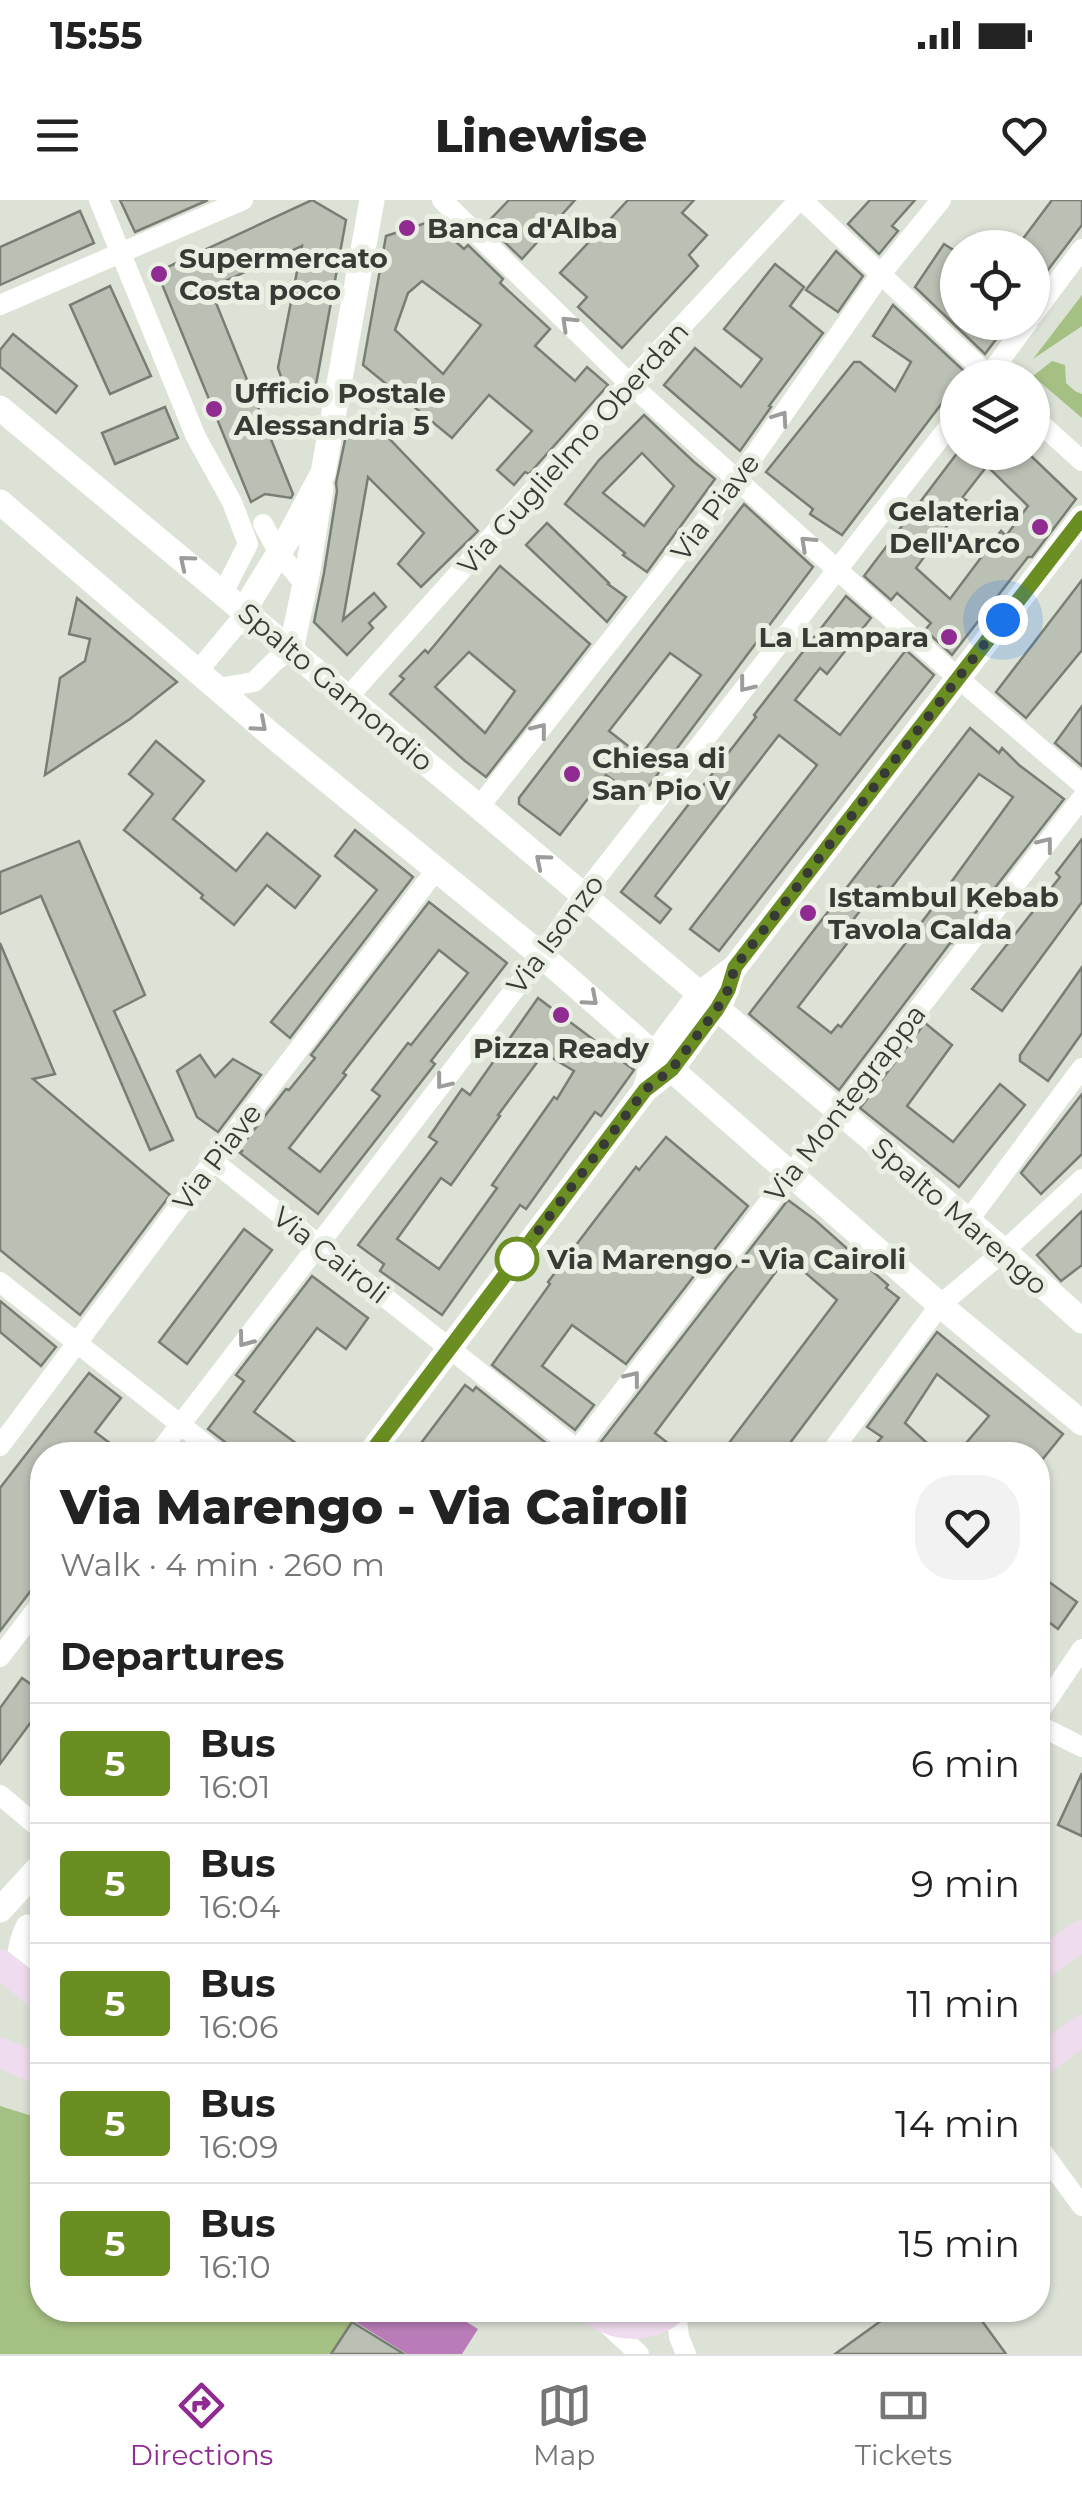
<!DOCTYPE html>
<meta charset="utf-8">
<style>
:root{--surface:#fff;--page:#f2f2f2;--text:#222;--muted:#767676;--line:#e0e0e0;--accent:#8f2b91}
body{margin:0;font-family:Montserrat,sans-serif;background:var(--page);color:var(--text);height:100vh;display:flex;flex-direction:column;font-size:38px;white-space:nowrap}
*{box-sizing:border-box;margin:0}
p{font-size:32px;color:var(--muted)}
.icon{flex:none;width:55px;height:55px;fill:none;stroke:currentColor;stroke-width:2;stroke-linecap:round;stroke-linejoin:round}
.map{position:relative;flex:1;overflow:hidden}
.details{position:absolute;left:30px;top:1242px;width:1020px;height:880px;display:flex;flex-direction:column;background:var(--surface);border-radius:40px;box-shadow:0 2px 8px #0004}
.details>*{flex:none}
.badge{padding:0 20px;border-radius:8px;font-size:35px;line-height:65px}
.buttons{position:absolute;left:940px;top:30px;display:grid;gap:20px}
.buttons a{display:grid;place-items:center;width:110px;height:110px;border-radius:50%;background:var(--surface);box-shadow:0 2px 8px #0004;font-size:50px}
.you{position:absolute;width:50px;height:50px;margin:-25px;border:8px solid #fff;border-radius:50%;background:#1a73e8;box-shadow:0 0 0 15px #1a73e833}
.map>.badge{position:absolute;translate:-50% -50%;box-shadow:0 0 0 5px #fff}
h2{padding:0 30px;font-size:38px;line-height:90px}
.round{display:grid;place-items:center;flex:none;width:105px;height:105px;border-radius:40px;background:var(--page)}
.headline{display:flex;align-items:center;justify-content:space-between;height:170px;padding:0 30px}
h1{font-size:48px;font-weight:800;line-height:75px}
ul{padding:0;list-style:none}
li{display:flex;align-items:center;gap:30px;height:120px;padding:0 30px;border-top:2px solid var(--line)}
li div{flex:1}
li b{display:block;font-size:38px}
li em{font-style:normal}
li .badge{min-width:110px;font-weight:700;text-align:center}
.status{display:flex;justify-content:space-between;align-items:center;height:70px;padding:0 50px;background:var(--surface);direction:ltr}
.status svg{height:28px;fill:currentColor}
header{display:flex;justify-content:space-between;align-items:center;height:130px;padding:0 30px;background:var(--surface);font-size:45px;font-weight:800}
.menu{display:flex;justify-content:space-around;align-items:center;height:140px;border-top:2px solid var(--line);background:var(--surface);font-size:28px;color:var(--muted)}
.menu a{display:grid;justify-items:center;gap:5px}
.menu .selected{color:var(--accent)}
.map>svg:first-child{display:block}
.green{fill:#a5c083}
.water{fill:#b97cb8}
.building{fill:#bbc0b5;stroke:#797e74;stroke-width:2.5;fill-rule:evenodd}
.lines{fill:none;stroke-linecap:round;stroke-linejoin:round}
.minor{stroke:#fff;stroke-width:20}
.tertiary{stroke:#fff;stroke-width:25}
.secondary{stroke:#efdcee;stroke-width:30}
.oneway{stroke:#9c9c9a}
.line-casing{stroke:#fff;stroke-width:22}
.line{stroke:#6b8e23;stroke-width:15}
.walk{stroke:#383a35;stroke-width:10;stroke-dasharray:0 18}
.poi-dot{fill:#8f2b91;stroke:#eaefe4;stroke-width:4}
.stop-dot{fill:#fff;stroke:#6b8e23;stroke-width:5}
.labels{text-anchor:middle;stroke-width:10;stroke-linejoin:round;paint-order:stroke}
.poi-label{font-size:28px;font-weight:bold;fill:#383a35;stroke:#eaefe4;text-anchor:start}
.street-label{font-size:28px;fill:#383a35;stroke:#eaefe4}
.stop-label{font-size:28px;font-weight:bold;fill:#383a35;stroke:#eaefe4;text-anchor:start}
</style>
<div class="status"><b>15:55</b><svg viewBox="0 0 49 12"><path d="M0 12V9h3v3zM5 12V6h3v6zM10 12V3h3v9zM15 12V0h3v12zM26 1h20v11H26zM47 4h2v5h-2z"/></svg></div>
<header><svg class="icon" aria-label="menu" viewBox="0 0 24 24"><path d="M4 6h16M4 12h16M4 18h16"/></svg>Linewise<svg class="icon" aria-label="heart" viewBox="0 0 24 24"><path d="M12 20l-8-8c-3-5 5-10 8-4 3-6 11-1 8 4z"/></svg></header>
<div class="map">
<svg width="1082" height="2154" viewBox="0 0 1082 2154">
<rect width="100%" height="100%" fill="#dde2d7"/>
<!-- green -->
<g class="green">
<path d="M1082 95V126L1033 159Z"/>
<path d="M1052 161 1065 165 1066 183 1075 191 1082 194V218L1033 176Z"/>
<path d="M0 1906 42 1919V2110H360L331 2154H0Z"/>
</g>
<!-- water -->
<path class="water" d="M360 2110H447L478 2129 462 2154H407L354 2121Z"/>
<!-- building -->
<g class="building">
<path d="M120 0H208L135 32Z"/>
<path d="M312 0 346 20 313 201 288 198 278 168 302 46 210 88 293 294 291 298 265 294 251 302 157 72Z"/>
<path d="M509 0H575L522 59 486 24Z"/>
<path d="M628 0H694L682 13 707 35 689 55 698 66 622 148 578 107 587 97 560 73Z"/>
<path d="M870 0H915L892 26 898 31 879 54 848 24Z"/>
<path d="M1052 0H1082V25L1032 91V48H1016Z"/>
<path d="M80 11 94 43 0 85V47Z"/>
<path d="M432 21 464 49 468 45 503 79 500 83 550 129 535 146 575 181 587 167 608 185 529 274 525 272 514 285 497 270 532 231 489 195 452 238 363 165 386 36ZM422 81 481 125 443 174 395 130 408 93Z"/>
<path d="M944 44 958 53V122H1009L985 154 915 87Z"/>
<path d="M836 51 863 76 838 112 806 90Z"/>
<path d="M775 64 804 87 790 106 823 133 769 206 771 207 740 251 664 185 695 148 741 187 762 159 724 129Z"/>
<path d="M110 86 151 176 110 194 70 105Z"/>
<path d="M893 105 965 172 961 178H958V182L842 335 810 314 813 309 766 272 854 162H860L895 191 911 162 873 136Z"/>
<path d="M13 134 77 186 56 213 0 167V150Z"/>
<path d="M165 207 178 238 115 264 102 233Z"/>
<path d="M644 215 694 262 715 279 647 372 623 355 625 353 565 304 599 260ZM642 253 674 286 644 326 603 293Z"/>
<path d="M349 221 376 225 478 331 421 387 398 364 424 333 368 277 343 420 374 393 386 407 369 423 373 428 347 455 314 422 324 373 337 291 336 283Z"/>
<path d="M958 252H1027L1076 299 1032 357H1028L952 455 925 430 931 423 897 393 891 400 864 376ZM987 266 1028 306 1006 336 1001 331 950 399 916 368 966 300 962 298Z"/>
<path d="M744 304 813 367 639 599 606 575 560 635 519 604V598ZM670 453 701 475 644 551 639 547 636 552 609 531Z"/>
<path d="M547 323 609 383 608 384 626 397 607 422 526 345Z"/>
<path d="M500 366 590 444 486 577 465 561 390 494 404 479 400 476 425 450 428 453ZM469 452 515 491 485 533 435 487Z"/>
<path d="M1082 380V450L1026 518 996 492Z"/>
<path d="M846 396 871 418 827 474 820 468 795 500 840 535 906 450 934 475 719 751 690 729 817 565 779 535 655 696 671 709 660 723 621 692 756 517 754 515Z"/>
<path d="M77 398 177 482 130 519 45 575 60 478 85 461 90 439 69 434Z"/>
<path d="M1082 506V566L1055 543Z"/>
<path d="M970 528 999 553 1002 548 1019 565 1064 599 952 743 951 742 839 890 749 814ZM979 574 1013 597 928 714 841 827 838 825 831 833 798 807 859 728 850 724 879 686 889 691Z"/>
<path d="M156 541 204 581 173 619 236 671 267 633 320 676 295 708 267 685 234 725 201 698 203 695 124 630 153 594 129 574Z"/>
<path d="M355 630 413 677 290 838 271 822 377 690 335 656Z"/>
<path d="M1082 639V702L1002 811 972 789 1060 677 1056 673Z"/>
<path d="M79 641 145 795 114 811 173 940 150 950 41 696 0 714V672Z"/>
<path d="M429 702 507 763 431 861 435 864 318 1014 240 953 242 951 239 949 286 889 289 890 315 858 311 855ZM439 750 468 773 411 845 408 843 372 890 380 896 320 972 289 948 346 875 343 873Z"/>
<path d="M0 743 55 874 33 879 170 995 80 1115 0 1050Z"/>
<path d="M1082 767V833L1048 881 1020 861V855Z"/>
<path d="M538 798 634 870 601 916 595 912 526 1009 520 1005 442 1115 380 1071 384 1064 358 1045 437 942 429 937 462 889 470 895ZM544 853 574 871 557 899 554 897 492 985 497 988 439 1069 397 1039 441 978 451 985 500 916 498 915Z"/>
<path d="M925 823 952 845 907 906 953 942 1000 884 1025 905 959 987 860 908Z"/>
<path d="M200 855 215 877 233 859 261 875 218 932 197 917 177 871Z"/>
<path d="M1082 894V954L1041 994 1021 973Z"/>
<path d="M666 937 748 1006 626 1164 572 1125 542 1166 594 1205 575 1230 492 1165 550 1084 548 1082 595 1020 636 967 639 970Z"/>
<path d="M788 1000 815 1020 888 1085 886 1088 899 1098 781 1255H720L837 1100 787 1057 655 1233 683 1255H615L600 1243Z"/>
<path d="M1082 1011V1065L1061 1081 1037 1055Z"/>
<path d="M244 1029 272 1050 187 1164 159 1142Z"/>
<path d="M312 1076 368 1118 346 1149 317 1128 254 1212 297 1244 289 1255H242L208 1229 244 1181 236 1175Z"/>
<path d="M0 1101 56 1147 41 1166 0 1132Z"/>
<path d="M937 1132 1063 1234 1042 1260 1038 1255H956L989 1216 937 1174 905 1223 926 1242 914 1255H866L882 1237 867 1227Z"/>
<path d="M89 1173 121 1198 95 1232 126 1255H42V1376L0 1431V1288Z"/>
<path d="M465 1185 473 1191 476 1187 546 1243 537 1255H412Z"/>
<path d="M1038 1374 1077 1402 1058 1429 1038 1414Z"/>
<path d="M22 1478 42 1492V1507L0 1564V1508Z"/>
<path d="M1082 1573V1636L1058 1625Z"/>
<path d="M896 2110H974L1006 2154H835Z"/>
<path d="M352 2122 404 2154H331Z"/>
</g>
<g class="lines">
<!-- minor -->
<g class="minor">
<path d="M99 0 196 237 232 302 248 344 223 393"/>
<path d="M442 0 629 183 958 478 1082 584"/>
<path d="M802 0 991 178"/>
<path d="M0 105 243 0"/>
<path d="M1032 116 1082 49"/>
<path d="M987 178 1028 122"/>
<path d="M1032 216 1082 261"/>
<path d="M263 324 279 353 305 385"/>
<path d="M198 471 237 424 265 427"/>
<path d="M218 488 254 482 275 461 291 450"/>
<path d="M348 497 629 183 799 0"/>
<path d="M479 607 738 279 881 74 941 0"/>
<path d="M213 961 584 1255"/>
<path d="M968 1021 1082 868"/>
<path d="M0 1082 219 1255"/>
<path d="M0 1246 213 961 436 670"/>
<path d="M157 1255 541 755 583 695 958 215"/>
<path d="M573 1255 1082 598"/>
<path d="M829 1255 940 1105 1004 1051 1082 979"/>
<path d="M0 1457 42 1402"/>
<path d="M1038 1514 1082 1449"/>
<path d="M1038 1525 1082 1547"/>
<path d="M0 1595 42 1630"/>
<path d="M1038 1946 1082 2006"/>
<path d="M676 2110 679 2137 686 2154"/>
<path d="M604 2121 639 2154"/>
</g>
<!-- tertiary -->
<g class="tertiary">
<path d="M0 208 479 607 1004 1051 1082 1121"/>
<path d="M0 302 274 537 541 755 940 1105 1082 1223"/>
<path d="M244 410 287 340 323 273 372 0"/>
<path d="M291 450 308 370 321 288"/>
<path d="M645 890 655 854 700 794 735 767 1082 318"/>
<path d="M369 1255 645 890 672 869 723 798"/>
<path d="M0 1710 42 1664"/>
<path d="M28 1727C17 1750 16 1772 35 1791"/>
</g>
<!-- secondary -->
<g class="secondary">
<path d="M0 1764 42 1797"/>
<path d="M1038 1767 1082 1735"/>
<path d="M0 1853 42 1870"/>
<path d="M1038 1863 1082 1830"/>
<path d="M593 2110C617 2128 648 2129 672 2110"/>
</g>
</g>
<!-- one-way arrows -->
<defs><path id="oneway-chevron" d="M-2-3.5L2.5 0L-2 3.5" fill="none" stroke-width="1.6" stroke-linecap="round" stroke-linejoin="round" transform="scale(2.5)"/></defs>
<g class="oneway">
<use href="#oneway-chevron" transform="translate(568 123) rotate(-136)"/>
<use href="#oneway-chevron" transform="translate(781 218) rotate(-55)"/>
<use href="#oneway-chevron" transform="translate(807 343) rotate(-137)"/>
<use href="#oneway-chevron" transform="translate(186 362) rotate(-140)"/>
<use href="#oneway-chevron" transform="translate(746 485) rotate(128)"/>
<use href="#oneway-chevron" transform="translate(260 525) rotate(41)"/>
<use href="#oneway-chevron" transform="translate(540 530) rotate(-52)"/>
<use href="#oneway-chevron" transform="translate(1046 644) rotate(-52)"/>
<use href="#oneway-chevron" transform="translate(542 661) rotate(-140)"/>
<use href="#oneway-chevron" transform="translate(591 799) rotate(41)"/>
<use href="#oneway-chevron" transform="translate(443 882) rotate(128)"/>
<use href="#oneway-chevron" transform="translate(245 1140) rotate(127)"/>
<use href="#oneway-chevron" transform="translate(633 1178) rotate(-52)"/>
</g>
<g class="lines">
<defs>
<path id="line" d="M369 1255 645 890 672 869 717 809 728 790 735 767 1082 318"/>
</defs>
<!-- line casing -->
<use href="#line" class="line-casing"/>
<!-- line -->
<use href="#line" class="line"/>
<!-- walk -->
<path class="walk" d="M517 1059 645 890 672 869 717 809 728 790 735 767 1003 420"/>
</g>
<!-- markers -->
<g class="poi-dot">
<circle cx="407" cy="28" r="10"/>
<circle cx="159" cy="74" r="10"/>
<circle cx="214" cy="209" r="10"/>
<circle cx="1040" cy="327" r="10"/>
<circle cx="949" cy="437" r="10"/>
<circle cx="572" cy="574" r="10"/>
<circle cx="808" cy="713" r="10"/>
<circle cx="561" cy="815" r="10"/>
</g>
<circle class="stop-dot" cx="517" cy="1059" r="20"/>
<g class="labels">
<!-- poi labels -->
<g class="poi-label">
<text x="427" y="38">Banca d'Alba</text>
<text x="179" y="68">Supermercato<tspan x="179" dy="32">Costa poco</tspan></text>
<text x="234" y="203">Ufficio Postale<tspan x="234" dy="32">Alessandria 5</tspan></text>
<text x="1020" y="321" text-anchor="end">Gelateria<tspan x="1020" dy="32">Dell'Arco</tspan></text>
<text x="929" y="447" text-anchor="end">La Lampara</text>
<text x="592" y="568">Chiesa di<tspan x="592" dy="32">San Pio V</tspan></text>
<text x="828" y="707">Istambul Kebab<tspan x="828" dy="32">Tavola Calda</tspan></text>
<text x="561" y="858" text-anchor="middle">Pizza Ready</text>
</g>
<!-- street labels -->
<g class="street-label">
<text transform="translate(573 248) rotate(-48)" y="10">Via Guglielmo Oberdan</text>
<text transform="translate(715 307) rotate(-53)" y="10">Via Piave</text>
<text transform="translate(336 487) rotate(40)" y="10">Spalto Gamondio</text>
<text transform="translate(555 734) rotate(-53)" y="10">Via Isonzo</text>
<text transform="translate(845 903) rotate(-52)" y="10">Via Montegrappa</text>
<text transform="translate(217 957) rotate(-53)" y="10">Via Piave</text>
<text transform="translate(960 1016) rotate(41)" y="10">Spalto Marengo</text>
<text transform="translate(331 1055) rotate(38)" y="10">Via Cairoli</text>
</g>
<!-- stop labels -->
<g class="stop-label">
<text x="547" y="1069">Via Marengo - Via Cairoli</text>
</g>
</g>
</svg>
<div class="buttons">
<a><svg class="icon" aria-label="locate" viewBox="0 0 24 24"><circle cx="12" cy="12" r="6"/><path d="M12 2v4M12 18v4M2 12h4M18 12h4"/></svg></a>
<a><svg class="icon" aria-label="layers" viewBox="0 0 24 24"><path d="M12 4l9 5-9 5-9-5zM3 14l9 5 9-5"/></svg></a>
</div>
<div class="you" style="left:1003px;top:420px"></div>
<section class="details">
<div class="headline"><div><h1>Via Marengo - Via Cairoli</h1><p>Walk · 4 min · 260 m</p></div><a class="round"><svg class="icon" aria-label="heart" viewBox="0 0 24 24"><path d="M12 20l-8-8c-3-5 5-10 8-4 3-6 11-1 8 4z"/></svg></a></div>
<h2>Departures</h2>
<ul>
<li><span class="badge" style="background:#6b8e23;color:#fff">5</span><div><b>Bus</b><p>16:01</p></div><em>6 min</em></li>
<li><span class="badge" style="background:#6b8e23;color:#fff">5</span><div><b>Bus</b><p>16:04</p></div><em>9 min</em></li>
<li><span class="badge" style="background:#6b8e23;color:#fff">5</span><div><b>Bus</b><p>16:06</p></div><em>11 min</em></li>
<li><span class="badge" style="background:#6b8e23;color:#fff">5</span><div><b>Bus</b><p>16:09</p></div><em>14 min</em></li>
<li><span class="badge" style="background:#6b8e23;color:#fff">5</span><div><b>Bus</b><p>16:10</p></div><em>15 min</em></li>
</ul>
</section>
</div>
<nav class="menu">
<a class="selected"><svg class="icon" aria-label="directions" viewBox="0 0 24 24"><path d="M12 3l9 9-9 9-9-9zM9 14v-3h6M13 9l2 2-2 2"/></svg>Directions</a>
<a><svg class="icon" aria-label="map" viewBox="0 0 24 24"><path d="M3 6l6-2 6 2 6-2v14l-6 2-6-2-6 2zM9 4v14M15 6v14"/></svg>Map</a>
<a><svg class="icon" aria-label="tickets" viewBox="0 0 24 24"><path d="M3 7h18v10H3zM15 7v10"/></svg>Tickets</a>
</nav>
